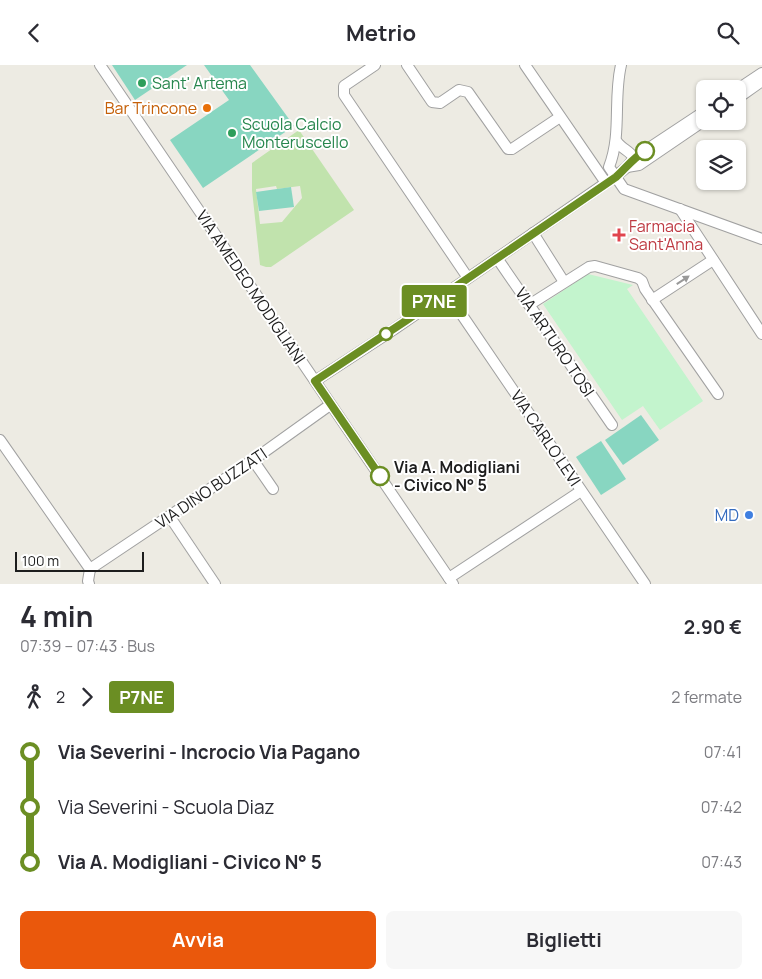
<!DOCTYPE html>
<html lang="it">
<meta charset="utf-8">
<style>
:root{--surface:#fff;--page:#f7f7f7;--text:#2b2b33;--muted:#7c7c81;--accent:#ea580c}
body{margin:0;font-family:Manrope,sans-serif;background:var(--page);color:var(--text);height:100vh;display:flex;flex-direction:column;font-size:19px;white-space:nowrap}
*{box-sizing:border-box;margin:0}
p{font-size:16px;color:var(--muted)}
.icon{flex:none;width:28px;height:28px;fill:none;stroke:currentColor;stroke-width:2;stroke-linecap:round;stroke-linejoin:round}
.map{position:relative;height:519px;overflow:hidden}
.panel{display:flex;flex-direction:column;background:var(--surface);flex:1}
.panel>*{flex:none}
.badge{padding:0 10px;border-radius:4px;font-size:18px;line-height:32px}
.buttons{position:absolute;left:696px;top:15px;display:grid;gap:10px}
.buttons a{display:grid;place-items:center;width:50px;height:50px;border-radius:8px;background:var(--surface);box-shadow:0 1px 4px #0004;font-size:25px}
.scale{position:absolute;left:15px;bottom:12px;width:129px;box-sizing:border-box;padding-left:5px;border:2px solid #1d1d1d;border-top:0;font-size:14px;line-height:18px;white-space:nowrap;color:#1d1d1d;-webkit-text-stroke:4px #fff;paint-order:stroke}
.map>.badge{position:absolute;translate:-50% -50%;box-shadow:0 0 0 2px #fff}
.legs{display:flex;align-items:center;gap:8px;height:55px;padding:0 20px;font-size:16px}
.legs p{margin-inline-start:auto}
.overview{display:flex;align-items:center;justify-content:space-between;height:85px;padding:0 20px}
h1{font-size:28px;font-weight:700;line-height:38px}
.cta{display:flex;gap:10px;margin-top:auto;padding:10px 20px}
.cta a{flex:1;height:58px;border-radius:8px;background:var(--accent);color:#fff;font-size:20px;font-weight:700;line-height:58px;text-align:center}
.cta a+a{background:var(--page);color:var(--text)}
ul{padding:0 20px;list-style:none}
li{display:flex;align-items:center;gap:18px;height:55px;font-size:19px}
li i{display:grid;place-items:center;width:8px;height:100%;margin:0 6px;background:currentColor}
li i::after{content:'';width:12px;height:12px;margin:-6px;border:4px solid;border-radius:50%;background:var(--surface)}
li p{margin-inline-start:auto}
li:first-child i{background:linear-gradient(#0000 50%,currentColor 0)}
li:last-child i{background:linear-gradient(currentColor 50%,#0000 0)}
header{display:flex;justify-content:space-between;align-items:center;height:65px;padding:0 20px;background:var(--surface);font-size:22px;font-weight:700}
.map>svg:first-child{display:block}
.grass{fill:#c1e3ad;fill-rule:evenodd}
.park{fill:#c3f4cd}
.pitch{fill:#88d6c1}
.lines{fill:none;stroke-linecap:round;stroke-linejoin:round}
.street-casing{stroke:#a1a1a1;stroke-width:12}
.street{stroke:#fff;stroke-width:10}
.oneway{fill:#999}
.line-1-casing{stroke:#fff;stroke-width:11}
.line-1{stroke:#6b8e23;stroke-width:8}
.leisure-dot{fill:#2e9e5b;stroke:#fff;stroke-width:2}
.food-dot{fill:#e8710a;stroke:#fff;stroke-width:2}
.stop-1-dot{fill:#fff;stroke:#6b8e23;stroke-width:2.5}
.health-dot{fill:#e0444e;stroke:#fff;stroke-width:2}
.shop-dot{fill:#3f7fe0;stroke:#fff;stroke-width:2}
.labels{text-anchor:middle;stroke-width:4;stroke-linejoin:round;paint-order:stroke}
.leisure-label{font-size:16px;fill:#27864d;stroke:#fff;text-anchor:start}
.food-label{font-size:16px;fill:#c56008;stroke:#fff;text-anchor:end}
.health-label{font-size:16px;fill:#be3a42;stroke:#fff;text-anchor:start}
.street-label{font-size:16px;fill:#1d1d1d;stroke:#fff}
.stop-label{font-size:16px;font-weight:bold;fill:#1d1d1d;stroke:#fff;text-anchor:start}
.shop-label{font-size:16px;fill:#366cbe;stroke:#fff;text-anchor:end}
</style>
<header><svg class="icon" aria-label="back" viewBox="0 0 24 24"><path d="M15 5l-7 7 7 7"/></svg>Metrio<svg class="icon" aria-label="search" viewBox="0 0 24 24"><circle cx="10" cy="10" r="6"/><path d="M15 15l6 6"/></svg></header>
<div class="map">
<svg width="762" height="519" viewBox="0 0 762 519">
<rect width="100%" height="100%" fill="#edebe3"/>
<!-- grass -->
<path class="grass" d="M299 65 354 145 271 202H266L260 200 252 125V98ZM276 121 277 124 300 121 302 133 282 157 260 159 256 124Z"/>
<!-- park -->
<path class="park" d="M588 209 633 220 627 224 703 336 660 365 643 341 622 355 543 239Z"/>
<!-- pitch -->
<g class="pitch">
<path d="M112 0H187L135 35Z"/>
<path d="M204 0H250L294 61 203 123 170 75 229 35Z"/>
<path d="M291 122 294 142 259 146 256 127Z"/>
<path d="M641 350 659 375 623 400 605 375Z"/>
<path d="M601 376 626 414 601 430 576 392Z"/>
</g>
<g class="lines">
<defs>
<g id="street">
<path d="M100 0 453 519"/>
<path d="M375 0 344 21V30L468 213"/>
<path d="M407 0 432 37 440 38 459 25 468 27 508 84H512L560 52"/>
<path d="M525 0 606 118"/>
<path d="M621 0C613 34 622 69 609 102L624 124 762 174"/>
<path d="M738 24 762 8"/>
<path d="M738 33 762 16"/>
<path d="M617 77C622 84 630 86 634 93"/>
<path d="M627 102 639 100 705 55"/>
<path d="M680 144 762 269"/>
<path d="M533 168 564 217"/>
<path d="M497 193 612 360"/>
<path d="M447 228 645 519"/>
<path d="M652 235 713 195"/>
<path d="M529 240 589 202 595 201 638 213 642 216 645 224 718 329"/>
<path d="M315 316 393 265 616 111 627 102 634 93 705 46"/>
<path d="M0 375 90 504 88 516 89 519"/>
<path d="M253 395 273 424"/>
<path d="M170 452 215 519"/>
<path d="M90 504 253 395 330 340"/>
<path d="M449 513 581 426"/>
</g>
</defs>
<!-- street casing -->
<use href="#street" class="street-casing"/>
<!-- street -->
<use href="#street" class="street"/>
</g>
<!-- one-way arrows -->
<defs><path id="oneway-solid" d="M-6-.8H1V-3.2L6.5 0L1 3.2V.8H-6Z" transform="scale(1.25)"/></defs>
<use class="oneway" href="#oneway-solid" transform="translate(683 215) rotate(-33)"/>
<g class="lines">
<defs>
<path id="line-1" d="M380 411 315 316 407 255 616 112C626 103 633 93 645 86"/>
</defs>
<!-- line-1 casing -->
<use href="#line-1" class="line-1-casing"/>
<!-- line-1 -->
<use href="#line-1" class="line-1"/>
</g>
<!-- markers -->
<g class="leisure-dot">
<circle cx="142" cy="18" r="5"/>
<circle cx="232" cy="68" r="5"/>
</g>
<circle class="food-dot" cx="207" cy="43" r="5"/>
<g class="stop-1-dot">
<circle cx="645" cy="86" r="9"/>
<circle cx="386" cy="269" r="6"/>
<circle cx="380" cy="411" r="9"/>
</g>
<path class="health-dot" d="M616.5 162.5h5v5h5v5h-5v5h-5v-5h-5v-5h5z"/>
<circle class="shop-dot" cx="749" cy="450" r="5"/>
<g class="labels">
<!-- leisure labels -->
<g class="leisure-label">
<text x="152" y="24">Sant' Artema</text>
<text x="242" y="65">Scuola Calcio<tspan x="242" dy="18">Monteruscello</tspan></text>
</g>
<!-- food labels -->
<g class="food-label">
<text x="197" y="49">Bar Trincone</text>
</g>
<!-- health labels -->
<g class="health-label">
<text x="629" y="167">Farmacia<tspan x="629" dy="18">Sant'Anna</tspan></text>
</g>
<!-- street labels -->
<g class="street-label">
<text transform="translate(251 222) rotate(56)" y="6">VIA AMEDEO MODIGLIANI</text>
<text transform="translate(555 277) rotate(56)" y="6">VIA ARTURO TOSI</text>
<text transform="translate(546 373) rotate(56)" y="6">VIA CARLO LEVI</text>
<text transform="translate(211 423) rotate(-34)" y="6">VIA DINO BUZZATI</text>
</g>
<!-- stop labels -->
<g class="stop-label">
<text x="394" y="408">Via A. Modigliani<tspan x="394" dy="18">- Civico N° 5</tspan></text>
</g>
<!-- shop labels -->
<g class="shop-label">
<text x="739" y="456">MD</text>
</g>
</g>
</svg>
<div class="buttons">
<a><svg class="icon" aria-label="locate" viewBox="0 0 24 24"><circle cx="12" cy="12" r="6"/><path d="M12 2v4M12 18v4M2 12h4M18 12h4"/></svg></a>
<a><svg class="icon" aria-label="layers" viewBox="0 0 24 24"><path d="M12 4l9 5-9 5-9-5zM3 14l9 5 9-5"/></svg></a>
</div>
<div class="scale">100 m</div>
<b class="badge" style="left:434px;top:236px;background:#6b8e23;color:#fff">P7NE</b>
</div>
<section class="panel">
<div class="overview"><div><h1>4 min</h1><p>07:39 – 07:43 · Bus</p></div><b>2.90 €</b></div>
<div class="legs"><svg class="icon" aria-label="walk" viewBox="0 0 24 24"><circle cx="13" cy="4" r="2"/><path d="M13 8l-2 6 4 7M11 14l-3 7M7 12l3-4h3l4 4"/></svg>2<svg class="icon" aria-label="forward" viewBox="0 0 24 24"><path d="M9 5l7 7-7 7"/></svg><b class="badge" style="background:#6b8e23;color:#fff">P7NE</b><p>2 fermate</p></div>
<ul>
<li><i style="color:#6b8e23"></i><b>Via Severini - Incrocio Via Pagano</b><p>07:41</p></li>
<li><i style="color:#6b8e23"></i><span>Via Severini - Scuola Diaz</span><p>07:42</p></li>
<li><i style="color:#6b8e23"></i><b>Via A. Modigliani - Civico N° 5</b><p>07:43</p></li>
</ul>
<div class="cta"><a>Avvia</a><a>Biglietti</a></div>
</section>
